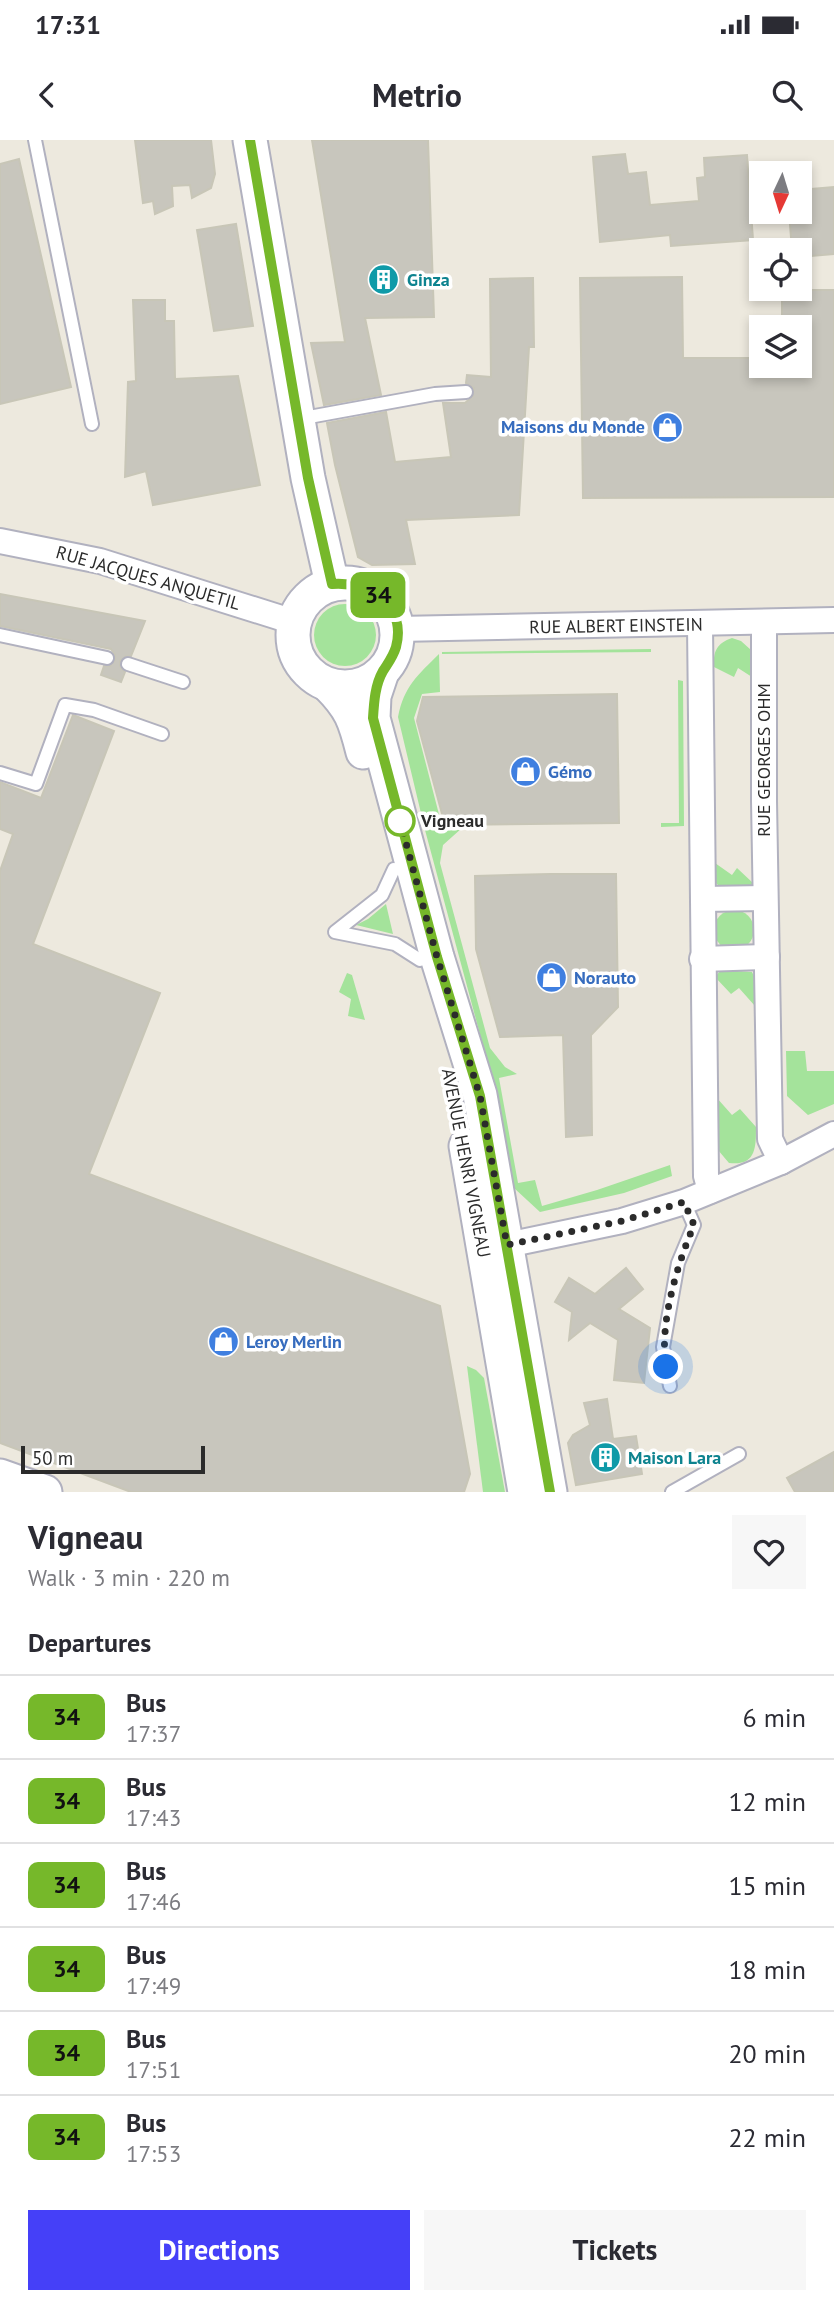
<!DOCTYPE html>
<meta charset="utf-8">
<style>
:root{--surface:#fff;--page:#f7f7f7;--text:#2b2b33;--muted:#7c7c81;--line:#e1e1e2;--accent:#4540f8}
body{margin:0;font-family:"PT Sans",sans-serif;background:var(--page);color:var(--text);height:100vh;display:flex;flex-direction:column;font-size:26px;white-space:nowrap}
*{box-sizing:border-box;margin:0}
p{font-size:23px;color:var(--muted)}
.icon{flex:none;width:38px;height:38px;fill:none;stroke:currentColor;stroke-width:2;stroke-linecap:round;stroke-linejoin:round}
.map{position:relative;height:1352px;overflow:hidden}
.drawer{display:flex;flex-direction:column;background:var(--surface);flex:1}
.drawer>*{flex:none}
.badge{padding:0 14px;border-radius:10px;font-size:24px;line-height:46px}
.needle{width:46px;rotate:184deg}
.tools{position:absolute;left:749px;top:21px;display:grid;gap:14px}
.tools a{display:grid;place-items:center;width:63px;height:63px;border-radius:0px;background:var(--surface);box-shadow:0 4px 10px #0003;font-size:35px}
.scale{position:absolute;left:21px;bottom:18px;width:184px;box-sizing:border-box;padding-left:7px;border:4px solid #2b2b2b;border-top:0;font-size:19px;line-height:24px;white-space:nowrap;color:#2b2b2b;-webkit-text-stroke:5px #fff;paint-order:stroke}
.you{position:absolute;width:35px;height:35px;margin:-18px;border:5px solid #fff;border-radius:50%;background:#1a73e8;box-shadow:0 0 0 10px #1a73e833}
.map>.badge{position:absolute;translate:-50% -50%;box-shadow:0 0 0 4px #fff}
h2{padding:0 28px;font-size:26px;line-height:63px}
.round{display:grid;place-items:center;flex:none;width:74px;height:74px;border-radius:0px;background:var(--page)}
.overview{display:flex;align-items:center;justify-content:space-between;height:119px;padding:0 28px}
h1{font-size:33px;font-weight:600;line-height:52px}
.action{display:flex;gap:14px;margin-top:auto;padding:14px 28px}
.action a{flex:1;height:80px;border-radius:0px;background:var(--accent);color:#fff;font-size:28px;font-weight:600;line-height:80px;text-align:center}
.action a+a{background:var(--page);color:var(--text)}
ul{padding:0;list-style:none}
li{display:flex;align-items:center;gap:21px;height:84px;padding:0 28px;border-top:2px solid var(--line)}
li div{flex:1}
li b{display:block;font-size:26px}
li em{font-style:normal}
li .badge{min-width:77px;font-weight:700;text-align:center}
.status{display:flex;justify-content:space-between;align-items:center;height:49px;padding:0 35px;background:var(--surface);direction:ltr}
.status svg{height:19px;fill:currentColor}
header{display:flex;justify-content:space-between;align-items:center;height:91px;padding:0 28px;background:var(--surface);font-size:32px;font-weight:600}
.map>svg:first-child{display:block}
.green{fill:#a4e39b}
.building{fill:#c8c6bd;stroke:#c8c6b7;stroke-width:2}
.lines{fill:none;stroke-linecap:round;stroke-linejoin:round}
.lane-casing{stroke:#b1b1bf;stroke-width:16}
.street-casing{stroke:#b1b1bf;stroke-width:28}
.secondary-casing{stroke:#b1b1bf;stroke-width:37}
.lane{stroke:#fff;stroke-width:12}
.street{stroke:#fff;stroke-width:24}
.secondary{stroke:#fff;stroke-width:33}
.line-casing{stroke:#fff;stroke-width:16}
.line{stroke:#76b82a;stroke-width:10}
.walk{stroke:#2b2b2b;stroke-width:7;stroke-dasharray:0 12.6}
.stop-dot{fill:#fff;stroke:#76b82a;stroke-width:3.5}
.labels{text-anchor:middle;stroke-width:7;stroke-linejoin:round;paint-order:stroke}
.culture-label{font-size:18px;font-weight:bold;fill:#0d838f;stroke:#fff;text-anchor:start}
.shop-label{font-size:18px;font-weight:bold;fill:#366cbe;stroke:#fff;text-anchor:start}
.street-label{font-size:18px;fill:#2b2b2b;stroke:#fff}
.stop-label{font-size:18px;font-weight:bold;fill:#2b2b2b;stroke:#fff;text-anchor:start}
</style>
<div class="status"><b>17:31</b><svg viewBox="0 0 49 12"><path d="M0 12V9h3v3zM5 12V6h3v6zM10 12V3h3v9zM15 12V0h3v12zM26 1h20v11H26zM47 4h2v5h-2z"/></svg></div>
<header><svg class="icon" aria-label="back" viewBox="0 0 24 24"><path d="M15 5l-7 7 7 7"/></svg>Metrio<svg class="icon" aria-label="search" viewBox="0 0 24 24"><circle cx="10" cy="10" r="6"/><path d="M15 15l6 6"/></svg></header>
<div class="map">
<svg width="834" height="1352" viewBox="0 0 834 1352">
<rect width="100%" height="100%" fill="#ede9de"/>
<!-- green -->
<g class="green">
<circle cx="345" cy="495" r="31"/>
<path d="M732 498 741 501 751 510 752 537 738 528 734 537 714 527C713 511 717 503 732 498Z"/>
<path d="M651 509V512L442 514V512Z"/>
<path d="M439 514 440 552 422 554 414 578 442 686 462 688 443 705 440 723 490 908 505 927 517 934 499 938 518 1043 535 1040 542 1066 597 1050 670 1025 672 1036 624 1053 540 1072 514 1048 492 939 425 690 398 577C404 546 418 535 439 514Z"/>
<path d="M678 540 683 541 684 686 661 687V683H679Z"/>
<path d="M715 723 732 735 737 728 754 744 753 746 720 747 715 742Z"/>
<path d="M386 764 393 794 356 785 368 779Z"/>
<circle cx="734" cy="790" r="20"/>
<path d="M721 830 752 832 755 838V866L739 848 731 854 715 837Z"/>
<path d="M347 833 352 835 365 880 348 876 351 859 339 852Z"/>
<path d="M786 911H805L807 931H834V964L808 975 787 956Z"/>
<path d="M716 957 732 975 740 969 756 987C756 1008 756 1026 729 1023L718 1010Z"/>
<path d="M467 1226 476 1230 484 1238 505 1352H483Z"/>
</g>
<!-- building -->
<g class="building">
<path d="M135 0H211L215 34 211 48 192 58 190 45 172 46 173 66 155 74 153 61 143 63Z"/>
<path d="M312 0H428L434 177 365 178 381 255 324 265 311 203 345 202Z"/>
<path d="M625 14 628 34 646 32 650 65 699 61 697 38 705 37 704 18 747 15 753 100 671 106 670 95 600 102 593 17Z"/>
<path d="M19 19 71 247 0 264V24Z"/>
<path d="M834 47V114L800 117V110H792L789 72H800V50Z"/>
<path d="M236 84 253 186 214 191 197 90Z"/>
<path d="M682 137 683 218H752V226H800V187H782V150H834V357L583 358 580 138Z"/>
<path d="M533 138 534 207H529L519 375 406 380 415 424 372 425 358 417 335 325 327 283 386 272 395 322 451 317 443 263H465L473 256 474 248 466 243 467 235 491 237 490 139Z"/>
<path d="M133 160H165V181H174L175 239 238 236 260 345 153 365 146 331 125 337 128 242 136 241Z"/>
<path d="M0 454 145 481 131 516H126L120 521V526L125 532 121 542 101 535 104 526H110L115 520V515L111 509 0 486Z"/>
<path d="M617 554 619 683 445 685 417 581 423 557Z"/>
<path d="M73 575 114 591 33 804 160 853 89 1034 440 1166 470 1334 464 1352H131L0 1303V731L13 694 0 689V642L41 658Z"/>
<path d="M550 734H616L618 867 591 895 592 995 566 997 563 895 500 897 476 809 475 736Z"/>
<path d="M626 1128 643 1149 619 1169 650 1188 644 1243 614 1240 618 1200 590 1183 569 1200 572 1172 555 1162 569 1138 595 1154Z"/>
<path d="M607 1259 613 1299 636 1296 642 1334 576 1345 568 1303 573 1295 590 1285 584 1263Z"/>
<path d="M834 1312V1352H795L787 1338Z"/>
</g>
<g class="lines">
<defs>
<g id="lane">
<path d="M35 0 92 284"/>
<path d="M298 279 435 254 466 252"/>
<path d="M0 495 107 518"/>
<path d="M128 524 183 542"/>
<path d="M0 633 36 644 65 565 94 570 162 594"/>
<path d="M394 729 382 755 335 792 395 804 420 820"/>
<path d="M670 1246 663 1207 678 1123 694 1085 684 1062"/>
<path d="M672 1352 739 1314"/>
</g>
<g id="street">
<path d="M0 401 100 421 294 482"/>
<path d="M764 482V661L770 999 781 1022"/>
<path d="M700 485 706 1036 710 1051"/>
<path d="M398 489 834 480"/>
<path d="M703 759 765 758"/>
<path d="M702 819 767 817"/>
<path d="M507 1105 622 1081 684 1062 781 1022 834 994"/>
</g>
<g id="secondary">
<path d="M250 0 308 338 332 444"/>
<circle cx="345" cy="495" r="52"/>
<path d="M382 532 374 556 373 578 437 817 480 955 550 1352"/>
<path d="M328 545C351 568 355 580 363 612"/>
<path d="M466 1006 525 1352"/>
<path d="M0 1336 45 1352"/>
</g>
</defs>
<!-- lane casing -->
<use href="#lane" class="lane-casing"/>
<!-- street casing -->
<use href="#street" class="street-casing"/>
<!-- secondary casing -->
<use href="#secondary" class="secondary-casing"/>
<!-- lane -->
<use href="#lane" class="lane"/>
<!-- street -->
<use href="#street" class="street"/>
<!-- secondary -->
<use href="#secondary" class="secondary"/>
</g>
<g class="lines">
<defs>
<path id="line" d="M250 0 308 338 332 444C369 441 407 465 396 507 393 517 388 523 383 531 375 545 374 562 373 578L437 817 480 956 550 1352"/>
</defs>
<!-- line casing -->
<use href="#line" class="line-casing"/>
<!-- line -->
<use href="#line" class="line"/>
<!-- walk -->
<path class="walk" d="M400 681 437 817 480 956 507 1105 622 1081 684 1062 694 1085C677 1125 659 1184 666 1227"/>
</g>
<!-- icons -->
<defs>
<symbol id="building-disc" viewBox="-11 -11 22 22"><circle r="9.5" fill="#0f9aa8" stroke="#fff"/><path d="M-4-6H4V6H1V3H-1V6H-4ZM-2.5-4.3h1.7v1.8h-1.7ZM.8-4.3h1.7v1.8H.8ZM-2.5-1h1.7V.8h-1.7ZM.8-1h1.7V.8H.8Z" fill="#fff"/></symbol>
<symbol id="shop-disc" viewBox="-11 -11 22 22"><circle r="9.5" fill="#3f7fe0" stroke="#fff"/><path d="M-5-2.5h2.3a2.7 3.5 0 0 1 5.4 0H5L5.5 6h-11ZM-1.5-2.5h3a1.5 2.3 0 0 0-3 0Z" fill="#fff"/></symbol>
</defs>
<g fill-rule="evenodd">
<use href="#building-disc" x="366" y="122" width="35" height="35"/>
<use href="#shop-disc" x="650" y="270" width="35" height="35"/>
<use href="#shop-disc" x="508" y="614" width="35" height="35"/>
<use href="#shop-disc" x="534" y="820" width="35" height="35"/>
<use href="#shop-disc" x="206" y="1184" width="35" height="35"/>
<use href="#building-disc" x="588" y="1300" width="35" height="35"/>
</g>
<!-- markers -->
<circle class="stop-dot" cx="400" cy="681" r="14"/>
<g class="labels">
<!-- culture labels -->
<g class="culture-label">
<text x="407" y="146">Ginza</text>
<text x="628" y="1324">Maison Lara</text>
</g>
<!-- shop labels -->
<g class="shop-label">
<text x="645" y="293" text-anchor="end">Maisons du Monde</text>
<text x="548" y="638">Gémo</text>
<text x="574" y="844">Norauto</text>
<text x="246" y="1208">Leroy Merlin</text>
</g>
<!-- street labels -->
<g class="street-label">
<text transform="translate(148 438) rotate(16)" y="6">RUE JACQUES ANQUETIL</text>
<text transform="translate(616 486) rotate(-1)" y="6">RUE ALBERT EINSTEIN</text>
<text transform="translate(764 620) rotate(-90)" y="6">RUE GEORGES OHM</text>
<text transform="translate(466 1023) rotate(79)" y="6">AVENUE HENRI VIGNEAU</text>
</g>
<!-- stop labels -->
<g class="stop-label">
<text x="421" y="687">Vigneau</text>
</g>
</g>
</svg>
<div class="tools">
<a><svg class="needle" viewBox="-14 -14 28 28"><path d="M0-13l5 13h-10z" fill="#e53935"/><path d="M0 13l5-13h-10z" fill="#7c7c81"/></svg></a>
<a><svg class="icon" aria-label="locate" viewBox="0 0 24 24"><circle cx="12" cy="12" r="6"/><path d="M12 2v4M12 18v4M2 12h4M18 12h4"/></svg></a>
<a><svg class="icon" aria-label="layers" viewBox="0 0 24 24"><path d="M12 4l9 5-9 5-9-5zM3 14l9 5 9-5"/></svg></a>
</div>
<div class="scale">50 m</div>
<div class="you" style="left:666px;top:1227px"></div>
<b class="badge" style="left:378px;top:455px;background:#76b82a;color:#111">34</b>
</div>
<section class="drawer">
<div class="overview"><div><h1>Vigneau</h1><p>Walk · 3 min · 220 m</p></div><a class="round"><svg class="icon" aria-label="heart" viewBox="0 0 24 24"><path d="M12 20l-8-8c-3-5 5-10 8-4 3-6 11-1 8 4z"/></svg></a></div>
<h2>Departures</h2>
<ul>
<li><span class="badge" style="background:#76b82a;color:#111">34</span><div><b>Bus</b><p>17:37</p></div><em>6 min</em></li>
<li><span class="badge" style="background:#76b82a;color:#111">34</span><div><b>Bus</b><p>17:43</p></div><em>12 min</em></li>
<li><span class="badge" style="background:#76b82a;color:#111">34</span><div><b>Bus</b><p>17:46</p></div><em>15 min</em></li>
<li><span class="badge" style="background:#76b82a;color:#111">34</span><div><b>Bus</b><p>17:49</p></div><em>18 min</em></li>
<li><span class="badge" style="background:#76b82a;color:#111">34</span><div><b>Bus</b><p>17:51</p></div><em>20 min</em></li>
<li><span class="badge" style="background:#76b82a;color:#111">34</span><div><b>Bus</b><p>17:53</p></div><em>22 min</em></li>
</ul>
<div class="action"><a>Directions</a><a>Tickets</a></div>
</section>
